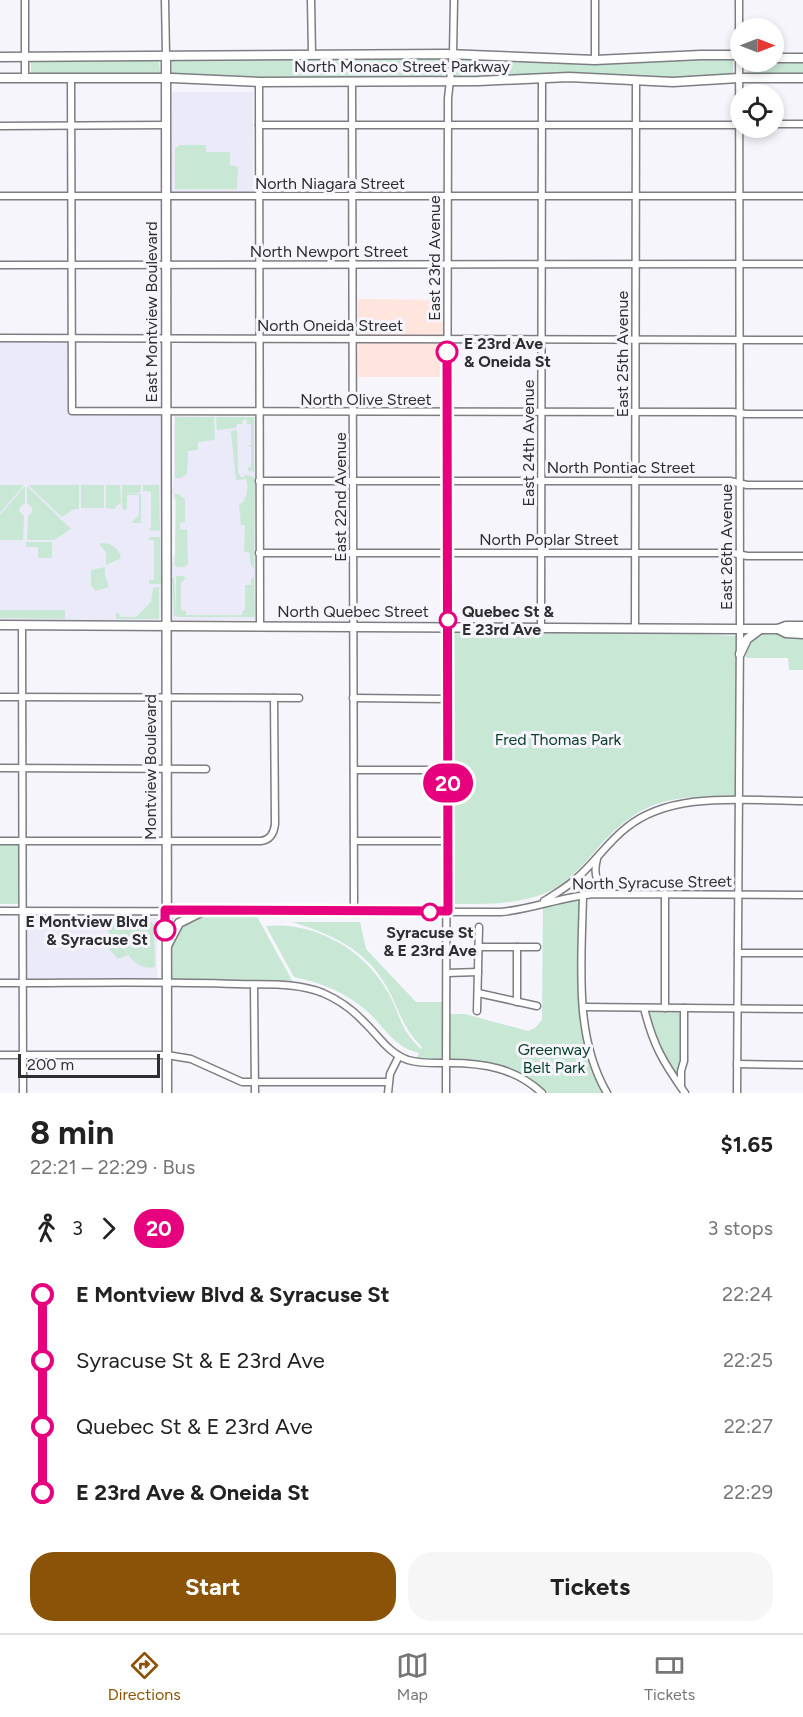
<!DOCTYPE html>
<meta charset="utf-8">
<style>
:root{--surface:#fff;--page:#f6f6f6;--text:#222;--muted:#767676;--line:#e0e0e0;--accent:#8b5308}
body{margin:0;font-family:Figtree,sans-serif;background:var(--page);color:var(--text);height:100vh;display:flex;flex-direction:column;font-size:22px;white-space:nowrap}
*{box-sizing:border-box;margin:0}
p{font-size:20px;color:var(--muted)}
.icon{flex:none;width:33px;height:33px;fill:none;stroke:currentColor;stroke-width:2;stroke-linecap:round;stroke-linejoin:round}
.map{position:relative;height:1093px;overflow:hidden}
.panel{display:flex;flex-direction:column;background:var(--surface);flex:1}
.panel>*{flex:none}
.badge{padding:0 12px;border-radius:20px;font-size:21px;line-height:39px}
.needle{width:39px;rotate:90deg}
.fabs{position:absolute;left:730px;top:18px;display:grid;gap:12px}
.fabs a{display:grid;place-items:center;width:54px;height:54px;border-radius:50%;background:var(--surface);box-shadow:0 3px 9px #0003;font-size:30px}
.scale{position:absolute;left:18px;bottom:15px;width:142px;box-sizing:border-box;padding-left:6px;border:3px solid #2d2e30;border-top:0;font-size:16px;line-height:21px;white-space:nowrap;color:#2d2e30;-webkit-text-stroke:4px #f5f5fb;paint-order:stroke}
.map>.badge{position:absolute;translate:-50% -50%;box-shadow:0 0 0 3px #fff}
.legs{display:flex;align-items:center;gap:9px;height:66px;padding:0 30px;font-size:20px}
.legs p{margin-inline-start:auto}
.headline{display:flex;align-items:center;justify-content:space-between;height:102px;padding:0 30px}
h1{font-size:33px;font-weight:700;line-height:45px}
.action{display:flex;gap:12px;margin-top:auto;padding:12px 30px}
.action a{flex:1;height:69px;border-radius:24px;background:var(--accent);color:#fff;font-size:24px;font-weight:700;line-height:69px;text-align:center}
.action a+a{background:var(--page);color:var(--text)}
ul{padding:0 30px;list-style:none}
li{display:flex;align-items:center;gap:21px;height:66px;font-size:22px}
li i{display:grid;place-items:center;width:9px;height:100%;margin:0 8px;background:currentColor}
li i::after{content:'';width:15px;height:15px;margin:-8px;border:4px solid;border-radius:50%;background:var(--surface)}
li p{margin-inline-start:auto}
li:first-child i{background:linear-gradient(#0000 50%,currentColor 0)}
li:last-child i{background:linear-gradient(currentColor 50%,#0000 0)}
.tabs{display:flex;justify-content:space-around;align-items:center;height:84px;border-top:2px solid var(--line);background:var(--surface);font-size:16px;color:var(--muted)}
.tabs a{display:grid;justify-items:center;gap:3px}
.tabs .selected{color:var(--accent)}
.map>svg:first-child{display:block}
.commercial{fill:#ffe5de}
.built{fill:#eaeaf8}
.green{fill:#c9e7d5}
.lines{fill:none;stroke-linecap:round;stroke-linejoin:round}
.minor-casing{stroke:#7d7d82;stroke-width:9}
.major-casing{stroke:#7d7d82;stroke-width:11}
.minor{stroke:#fff;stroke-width:6}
.major{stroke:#fff;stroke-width:8}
.line-1-casing{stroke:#fff;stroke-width:14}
.line-1{stroke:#e6007e;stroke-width:9}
.stop-1-dot{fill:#fff;stroke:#e6007e;stroke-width:3}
.labels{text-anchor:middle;stroke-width:6;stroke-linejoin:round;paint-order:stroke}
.street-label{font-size:16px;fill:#2d2e30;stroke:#f5f5fb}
.stop-label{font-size:16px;font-weight:bold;fill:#2d2e30;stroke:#f5f5fb;text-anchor:start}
.park-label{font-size:16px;fill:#063f26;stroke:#f5f5fb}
</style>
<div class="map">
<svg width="803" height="1093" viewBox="0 0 803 1093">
<rect width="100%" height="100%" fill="#f5f5fb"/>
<!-- commercial -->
<path class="commercial" d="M358 299 443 300V377H358Z"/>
<!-- built -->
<g class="built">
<rect x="172" y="92" width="81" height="99"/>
<path d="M0 342H67L69 346 70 414 160 415 162 417V592L160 620H0Z"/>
<path d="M174 416 255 417V620H172V559L175 553V501L172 491 174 479Z"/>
<rect x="27" y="918" width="130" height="61"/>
</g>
<!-- green -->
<g class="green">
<path d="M459 57 712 58 733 59V75L695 79 455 78Z"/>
<path d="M246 58H446L442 77 258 78 172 74V59Z"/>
<path d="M31 59H159L160 74H31Z"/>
<path d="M774 61 803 62V75L748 74 746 62Z"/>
<path d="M180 145H206V152H230V165L238 167 237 189H175V148Z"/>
<path d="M175 417H214L215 440 198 442V450L188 451 187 474 181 478H175Z"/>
<path d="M216 417H254V472L249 471 247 468 251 467V447L247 446 251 445V424H247V420H243L242 424H237L236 428 217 430Z"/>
<path d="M237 430 238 473 242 478 246 475 254 477 255 480 254 569 251 565 249 552H244L245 525H241L239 503H242C247 496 249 488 246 479L236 480 231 431 216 433Z"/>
<path d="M0 485H24L0 513Z"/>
<path d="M28 485H79V509H74L62 517Z"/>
<rect x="81" y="485" width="23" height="23"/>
<path d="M106 485H120L121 503 116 506 115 509 106 508Z"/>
<path d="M122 485H141V490L139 493 124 494H141V523H131L139 515V495H127V509L124 510 122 507Z"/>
<path d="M143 485H159L160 531 148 530 151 528V492L143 491Z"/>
<path d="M25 486V503L20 507 19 511 24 516 23 540H0V515Z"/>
<path d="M27 486 71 529 54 540H27L28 516 32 512V508L27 503Z"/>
<path d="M174 494H178L185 499V522L180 523V529L187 530 188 564 185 567H177L175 565 176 501Z"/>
<path d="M150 537H160L161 584H149V580H154V540H148Z"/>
<path d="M26 542H52V558H38V547H26Z"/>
<path d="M101 543C112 543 119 548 121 558L106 565V552L100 545Z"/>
<path d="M105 567V575L109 587 95 591 91 585V570Z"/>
<path d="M176 576H183L186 578 181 583V610L186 611V615H242V611L245 610V585H251V579L254 577 255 617H178L176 615 174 617 172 578 174 577 176 613Z"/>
<path d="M159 587V619H116V613H118L121 617H136L151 602 153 588Z"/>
<path d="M0 610H65V619L0 618Z"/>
<path d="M452 632H656L736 636V796C669 796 642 798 596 850 582 866 568 883 548 892 517 905 485 904 452 904Z"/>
<path d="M763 634 803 636V670H789L788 658H746L747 643 757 635Z"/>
<rect x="0" y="845" width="18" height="59"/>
<path d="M583 894 585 1031 607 1093H541L504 1069 415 1062 419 1053C394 1047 386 1029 369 1013 347 993 323 983 294 977L266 926C316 921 366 951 389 994 402 1019 399 1028 421 1049L422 1047C405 1030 401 1016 391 995 371 952 335 935 292 922H360L366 949 416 1002H447V1014H465L528 1031 535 1028 542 1020 543 904Z"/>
<path d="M254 911 295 986 166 983 171 935 194 914Z"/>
<path d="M117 919V922H151L154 925 155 967C136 972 123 950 118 934V941L128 955 118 959 109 949 111 936 106 927 99 926V920Z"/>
<path d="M644 1008H684L681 1079 670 1074Z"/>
</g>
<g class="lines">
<defs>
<g id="minor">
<path d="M165 0 166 55"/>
<path d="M311 0 312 54"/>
<path d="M595 0V60"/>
<path d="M25 78V0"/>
<path d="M71 78 72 411 733 412 746 414H803"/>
<path d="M352 81 354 912"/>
<path d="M259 82 260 625"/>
<path d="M774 124H803"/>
<path d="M259 125H740"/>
<path d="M0 126 166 125"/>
<path d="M0 196H803"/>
<path d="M0 265 803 264"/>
<path d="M0 338 803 340"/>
<path d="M259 481H730L747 485H803"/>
<path d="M259 553H733L747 556H803"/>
<path d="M22 625 23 1093"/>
<path d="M541 628 542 79"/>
<path d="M635 628 636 80"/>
<path d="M0 697 299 698"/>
<path d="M353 698 448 699"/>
<path d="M0 768 206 769"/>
<path d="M354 770H448"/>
<path d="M0 841H261C270 840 274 833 275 824L274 698"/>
<path d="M354 841H448"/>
<path d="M597 859C593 874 596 885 611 892"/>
<path d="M583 894C582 960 573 1035 607 1093"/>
<path d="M544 901C556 893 568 887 578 877 595 862 608 842 626 828 672 790 747 801 803 801"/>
<path d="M0 911 501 912C534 909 563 896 596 894L803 895"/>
<path d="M478 947H537"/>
<path d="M738 953H803"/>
<path d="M447 973 478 972"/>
<path d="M0 983C79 983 158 981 237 984 266 985 296 982 323 993 339 1000 353 1010 364 1022 379 1036 388 1053 408 1060 422 1064 435 1063 449 1063 484 1063 515 1068 542 1093"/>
<path d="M254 985 255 1093"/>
<path d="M478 993 537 1006"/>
<path d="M517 1002V947"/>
<path d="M583 1007 803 1009"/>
<path d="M644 1008C653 1045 663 1062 685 1093"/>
<path d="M665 1008V894"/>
<path d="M477 1011 479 927"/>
<path d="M0 1055H167L191 1059 242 1082H388"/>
<path d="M737 1064 803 1065"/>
<path d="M681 1087V1071L684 1061V1008"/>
<path d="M388 1093 390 1074 399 1056"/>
<path d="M446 1093 448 98 453 54 454 0"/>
<path d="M737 1093 740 629 739 0"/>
</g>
<g id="major">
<path d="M166 55 167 1093"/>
<path d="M0 57 446 54 595 60 701 55H741"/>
<path d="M774 58H803"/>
<path d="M0 78H172L259 82 478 81 569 77 673 82 739 78H803"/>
<path d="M0 625 734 629H778L786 626H803"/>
<path d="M778 629 786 633 803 634"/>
<path d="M740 654 747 639 759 630"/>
<path d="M168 944 179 923 203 911"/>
</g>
</defs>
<!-- minor casing -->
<use href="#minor" class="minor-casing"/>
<!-- major casing -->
<use href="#major" class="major-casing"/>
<!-- minor -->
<use href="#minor" class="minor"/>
<!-- major -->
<use href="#major" class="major"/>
</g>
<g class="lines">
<defs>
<path id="line-1" d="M165 930V910L448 911 447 352"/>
</defs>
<!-- line-1 casing -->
<use href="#line-1" class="line-1-casing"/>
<!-- line-1 -->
<use href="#line-1" class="line-1"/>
</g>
<!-- markers -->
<g class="stop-1-dot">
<circle cx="447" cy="352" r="10"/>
<circle cx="448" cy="620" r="8"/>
<circle cx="430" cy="912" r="8"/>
<circle cx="165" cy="930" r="10"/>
</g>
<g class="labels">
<!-- street labels -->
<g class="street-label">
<text x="402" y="72">North Monaco Street Parkway</text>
<text x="330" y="189">North Niagara Street</text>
<text x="329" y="257">North Newport Street</text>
<text transform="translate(434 258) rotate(-90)" y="6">East 23rd Avenue</text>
<text transform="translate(151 312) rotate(-90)" y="6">East Montview Boulevard</text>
<text x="330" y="331">North Oneida Street</text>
<text transform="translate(622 354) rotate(-90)" y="6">East 25th Avenue</text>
<text x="366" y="405">North Olive Street</text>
<text transform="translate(528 443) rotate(-90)" y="6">East 24th Avenue</text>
<text x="621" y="473">North Pontiac Street</text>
<text transform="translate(340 497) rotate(-90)" y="6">East 22nd Avenue</text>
<text x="549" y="545">North Poplar Street</text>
<text transform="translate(726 547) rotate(-90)" y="6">East 26th Avenue</text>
<text x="353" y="617">North Quebec Street</text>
<text transform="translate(150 767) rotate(-90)" y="6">Montview Boulevard</text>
<text transform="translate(652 882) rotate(-1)" y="6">North Syracuse Street</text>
</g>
<!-- stop labels -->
<g class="stop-label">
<text x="464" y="349">E 23rd Ave<tspan x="464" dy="18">&amp; Oneida St</tspan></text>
<text x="462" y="617">Quebec St &amp;<tspan x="462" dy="18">E 23rd Ave</tspan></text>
<text x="148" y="927" text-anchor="end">E Montview Blvd<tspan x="148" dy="18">&amp; Syracuse St</tspan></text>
<text x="430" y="938" text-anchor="middle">Syracuse St<tspan x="430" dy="18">&amp; E 23rd Ave</tspan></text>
</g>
<!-- park labels -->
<g class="park-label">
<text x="558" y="745">Fred Thomas Park</text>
<text x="554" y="1055">Greenway<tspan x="554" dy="18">Belt Park</tspan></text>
</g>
</g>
</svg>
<div class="fabs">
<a><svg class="needle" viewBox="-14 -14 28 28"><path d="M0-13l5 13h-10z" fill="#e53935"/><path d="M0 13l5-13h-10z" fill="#767676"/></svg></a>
<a><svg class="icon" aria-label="locate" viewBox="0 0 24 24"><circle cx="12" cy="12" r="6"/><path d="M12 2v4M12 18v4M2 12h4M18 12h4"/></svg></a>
</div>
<div class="scale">200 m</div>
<b class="badge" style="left:448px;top:783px;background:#e6007e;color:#fff">20</b>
</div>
<section class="panel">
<div class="headline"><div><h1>8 min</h1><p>22:21 – 22:29 · Bus</p></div><b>$1.65</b></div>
<div class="legs"><svg class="icon" aria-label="walk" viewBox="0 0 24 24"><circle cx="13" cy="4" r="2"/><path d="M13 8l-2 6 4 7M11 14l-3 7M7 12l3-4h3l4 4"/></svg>3<svg class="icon" aria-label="forward" viewBox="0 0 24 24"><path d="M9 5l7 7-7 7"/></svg><b class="badge" style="background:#e6007e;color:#fff">20</b><p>3 stops</p></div>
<ul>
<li><i style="color:#e6007e"></i><b>E Montview Blvd &amp; Syracuse St</b><p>22:24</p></li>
<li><i style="color:#e6007e"></i><span>Syracuse St &amp; E 23rd Ave</span><p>22:25</p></li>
<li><i style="color:#e6007e"></i><span>Quebec St &amp; E 23rd Ave</span><p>22:27</p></li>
<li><i style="color:#e6007e"></i><b>E 23rd Ave &amp; Oneida St</b><p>22:29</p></li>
</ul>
<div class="action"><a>Start</a><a>Tickets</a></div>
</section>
<nav class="tabs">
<a class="selected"><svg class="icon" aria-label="directions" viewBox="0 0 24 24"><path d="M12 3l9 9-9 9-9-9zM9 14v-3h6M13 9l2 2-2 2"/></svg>Directions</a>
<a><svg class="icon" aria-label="map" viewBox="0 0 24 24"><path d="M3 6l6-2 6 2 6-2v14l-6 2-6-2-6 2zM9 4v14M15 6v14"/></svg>Map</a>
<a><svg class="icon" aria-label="tickets" viewBox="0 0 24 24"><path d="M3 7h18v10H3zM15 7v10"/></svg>Tickets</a>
</nav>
